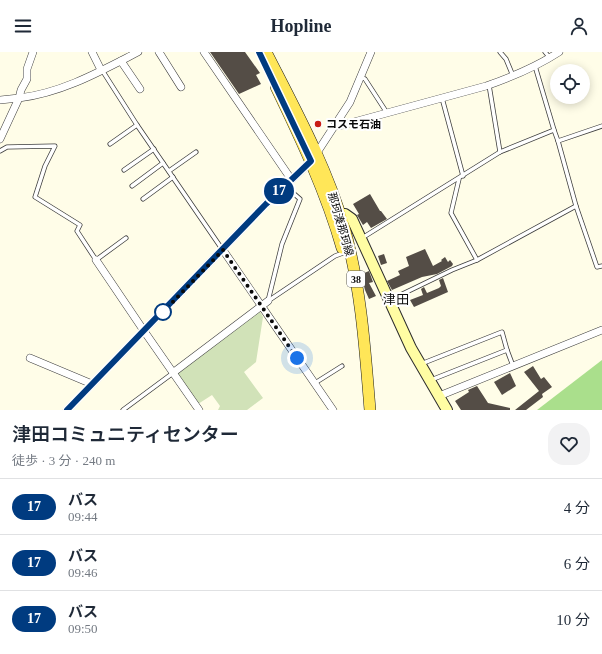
<!DOCTYPE html>
<html lang="ja">
<meta charset="utf-8">
<style>
:root{--surface:#fff;--page:#f2f2f3;--text:#1f2937;--muted:#747a83;--line:#e0e1e3}
body{margin:0;font-family:"Times New Roman","Noto Sans JP",serif;background:var(--page);color:var(--text);height:100vh;display:flex;flex-direction:column;font-size:15px;white-space:nowrap}
*{box-sizing:border-box;margin:0}
p{font-size:13px;color:var(--muted)}
.icon{flex:none;width:22px;height:22px;fill:none;stroke:currentColor;stroke-width:2;stroke-linecap:round;stroke-linejoin:round}
.map{position:relative;height:358px;overflow:hidden}
.sheet{display:flex;flex-direction:column;background:var(--surface);flex:1}
.sheet>*{flex:none}
.badge{padding:0 8px;border-radius:13px;font-size:14px;line-height:26px}
.buttons{position:absolute;left:550px;top:12px;display:grid;gap:8px}
.buttons a{display:grid;place-items:center;width:40px;height:40px;border-radius:50%;background:var(--surface);box-shadow:0 2px 10px #0003;font-size:20px}
.you{position:absolute;width:20px;height:20px;margin:-10px;border:3px solid #fff;border-radius:50%;background:#1a73e8;box-shadow:0 0 0 6px #1a73e833}
.map>.badge{position:absolute;translate:-50% -50%;box-shadow:0 0 0 2px #fff}
.round{display:grid;place-items:center;flex:none;width:42px;height:42px;border-radius:16px;background:var(--page)}
.overview{display:flex;align-items:center;justify-content:space-between;height:68px;padding:0 12px}
h1{font-size:19px;font-weight:600;line-height:30px}
ul{padding:0;list-style:none}
li{display:flex;align-items:center;gap:12px;height:56px;padding:0 12px;border-top:1px solid var(--line)}
li div{flex:1}
li b{display:block;font-size:15px}
li em{font-style:normal}
li .badge{min-width:44px;font-weight:700;text-align:center}
header{display:flex;justify-content:space-between;align-items:center;height:52px;padding:0 12px;background:var(--surface);font-size:18px;font-weight:600}
.map>svg:first-child{display:block}
.forest{fill:#aadf8c}
.cemetery{fill:#d1e2b8}
.building{fill:#544d46}
.lines{fill:none;stroke-linecap:round;stroke-linejoin:round}
.lane-casing{stroke:#3d3d3d;stroke-width:5}
.street-casing{stroke:#3d3d3d;stroke-width:8}
.secondary-casing{stroke:#2c2c2c;stroke-width:12}
.primary-casing{stroke:#1b1b1b;stroke-width:12}
.lane{stroke:#fff;stroke-width:3.5}
.street{stroke:#fff;stroke-width:7}
.secondary{stroke:#fffda3;stroke-width:10}
.primary{stroke:#ffe658;stroke-width:11}
.line-casing{stroke:#fff;stroke-width:9}
.line{stroke:#003b80;stroke-width:6}
.walk{stroke:#0a0a0a;stroke-width:4;stroke-dasharray:0 7.2}
.poi-dot{fill:#c81d15;stroke:#fff;stroke-width:1.5}
.stop-dot{fill:#fff;stroke:#003b80;stroke-width:2}
.labels{text-anchor:middle;stroke-width:4;stroke-linejoin:round;paint-order:stroke}
.shield{fill:#fff;stroke:#545454;stroke-width:1}
.shield-label{font-size:10px;font-weight:bold;fill:#0a0a0a}
.poi-label{font-size:11px;font-weight:bold;fill:#0a0a0a;stroke:#fff;text-anchor:start}
.street-label{font-size:11px;fill:#0a0a0a;stroke:#fff}
.quarter-label{font-size:13px;fill:#0a0a0a;stroke:#fff}
</style>
<header><svg class="icon" aria-label="menu" viewBox="0 0 24 24"><path d="M4 6h16M4 12h16M4 18h16"/></svg>Hopline<svg class="icon" aria-label="person" viewBox="0 0 24 24"><circle cx="12" cy="8" r="4"/><path d="M4 21q1-7 8-7t8 7"/></svg></header>
<div class="map">
<svg width="602" height="358" viewBox="0 0 602 358">
<rect width="100%" height="100%" fill="#fffde8"/>
<!-- forest -->
<path class="forest" d="M602 308V358H537Z"/>
<!-- cemetery -->
<path class="cemetery" d="M259 258 263 265 256 310 244 320 263 346 247 358H218L220 354 212 343 198 352 175 322Z"/>
<!-- building -->
<g class="building">
<path d="M210 0H245L260 21 256 23 261 32 239 42Z"/>
<path d="M370 142 380 159H381L387 167 371 176 367 170 363 173 357 163 359 162 353 152Z"/>
<path d="M425 197 433 214 442 209 441 208 445 205 448 210 450 208 453 212 452 214 437 222 422 225 392 238 387 229 400 223 398 219 409 214 406 205Z"/>
<path d="M384 202 387 211 381 213 378 204Z"/>
<path d="M369 219 373 230 369 231 376 244 369 247 365 238 363 230 365 229 362 222Z"/>
<path d="M443 226 448 240 414 255 410 248 423 243 421 237 424 235 427 241 439 236 441 234 439 228Z"/>
<path d="M533 314 541 327 544 325 552 335 542 342 543 345 526 358H515L539 339 524 320Z"/>
<path d="M510 321 516 334 502 343 494 330Z"/>
<path d="M477 334 488 351 510 356V358H461L455 349 469 340 468 338Z"/>
</g>
<g class="lines">
<defs>
<g id="lane">
<path d="M500 0 506 7 513 24"/>
<path d="M545 0 550 6"/>
<path d="M535 14 554 78 558 89 576 154 597 215 602 214"/>
<path d="M102 18 137 73 222 197"/>
<path d="M361 25 365 27 387 61"/>
<path d="M489 33 500 100"/>
<path d="M442 46 463 124"/>
<path d="M558 89 602 74"/>
<path d="M110 92 137 73"/>
<path d="M0 99 7 95 55 94 45 114 35 145 80 173 77 179 96 208 126 186"/>
<path d="M124 118 154 97"/>
<path d="M169 119 196 100"/>
<path d="M459 127 451 161 477 208"/>
<path d="M132 134 163 111"/>
<path d="M143 147 173 125"/>
<path d="M362 186 500 100 554 78"/>
<path d="M390 248 452 218 477 208 576 154"/>
<path d="M268 249 282 192 300 147 285 134"/>
<path d="M268 249 335 204 343 201"/>
<path d="M507 298 513 314"/>
<path d="M421 312 502 280 507 298 431 328"/>
<path d="M315 331 342 314"/>
<path d="M123 358 173 321"/>
</g>
<g id="street">
<path d="M92 0 101 18"/>
<path d="M159 0 181 35"/>
<path d="M204 0 291 127"/>
<path d="M121 9 140 37"/>
<path d="M0 48 19 46 21 38 27 27V17L33 0"/>
<path d="M335 73 339 74 486 34C512 25 536 15 559 0"/>
<path d="M0 87 19 46C62 41 101 19 138 0"/>
<path d="M223 198 333 358"/>
<path d="M96 208 144 279 199 358"/>
<path d="M30 306 92 332"/>
<path d="M174 320 268 249"/>
<path d="M439 344 602 278"/>
<path d="M67 358 266 152 307 113 320 96 350 50 371 0"/>
</g>
<path id="secondary" d="M340 162H345L352 167 411 296 447 358"/>
<g id="primary">
<path d="M266 0C295 57 326 113 344 175 361 235 365 296 370 358"/>
<path d="M276 35C301 87 326 140 342 196"/>
</g>
</defs>
<!-- lane casing -->
<use href="#lane" class="lane-casing"/>
<!-- street casing -->
<use href="#street" class="street-casing"/>
<!-- secondary casing -->
<use href="#secondary" class="secondary-casing"/>
<!-- primary casing -->
<use href="#primary" class="primary-casing"/>
<!-- lane -->
<use href="#lane" class="lane"/>
<!-- street -->
<use href="#street" class="street"/>
<!-- secondary -->
<use href="#secondary" class="secondary"/>
<!-- primary -->
<use href="#primary" class="primary"/>
</g>
<g class="lines">
<defs>
<path id="line" d="M67 358 266 152 311 109 259 0"/>
</defs>
<!-- line casing -->
<use href="#line" class="line-casing"/>
<!-- line -->
<use href="#line" class="line"/>
<!-- walk -->
<path class="walk" d="M163 260 223 198 297 306"/>
</g>
<!-- markers -->
<circle class="poi-dot" cx="318" cy="72" r="4"/>
<circle class="stop-dot" cx="163" cy="260" r="8"/>
<g class="labels">
<!-- shield labels -->
<rect class="shield" x="347" y="219" width="18" height="16" rx="3"/>
<g class="shield-label">
<text x="356" y="231">38</text>
</g>
<!-- poi labels -->
<g class="poi-label">
<text x="326" y="76">コスモ石油</text>
</g>
<!-- street labels -->
<g class="street-label">
<text transform="translate(341 172) rotate(74)" y="4">那珂湊那珂線</text>
</g>
<!-- quarter labels -->
<g class="quarter-label">
<text x="396" y="252">津田</text>
</g>
</g>
</svg>
<div class="buttons">
<a><svg class="icon" aria-label="locate" viewBox="0 0 24 24"><circle cx="12" cy="12" r="6"/><path d="M12 2v4M12 18v4M2 12h4M18 12h4"/></svg></a>
</div>
<div class="you" style="left:297px;top:306px"></div>
<b class="badge" style="left:279px;top:139px;background:#003b80;color:#fff">17</b>
</div>
<section class="sheet">
<div class="overview"><div><h1>津田コミュニティセンター</h1><p>徒歩 · 3 分 · 240 m</p></div><a class="round"><svg class="icon" aria-label="heart" viewBox="0 0 24 24"><path d="M12 20l-8-8c-3-5 5-10 8-4 3-6 11-1 8 4z"/></svg></a></div>
<ul>
<li><span class="badge" style="background:#003b80;color:#fff">17</span><div><b>バス</b><p>09:44</p></div><em>4 分</em></li>
<li><span class="badge" style="background:#003b80;color:#fff">17</span><div><b>バス</b><p>09:46</p></div><em>6 分</em></li>
<li><span class="badge" style="background:#003b80;color:#fff">17</span><div><b>バス</b><p>09:50</p></div><em>10 分</em></li>
</ul>
</section>
